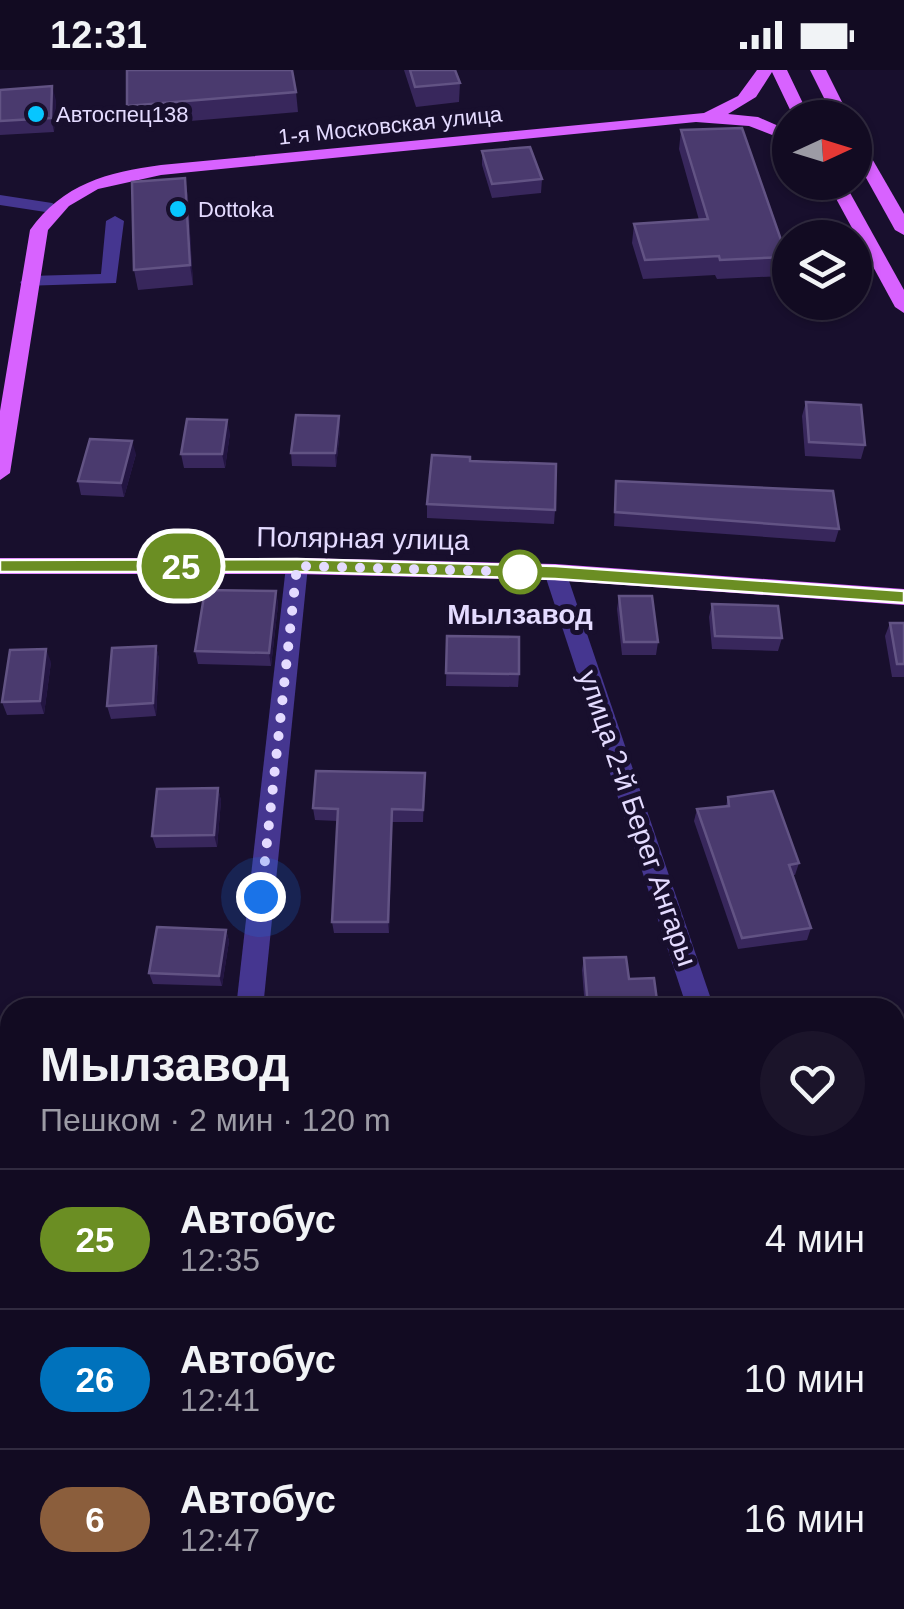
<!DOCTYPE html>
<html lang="ru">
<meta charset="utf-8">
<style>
:root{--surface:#120b22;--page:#1b142a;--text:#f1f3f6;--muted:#9c9ba5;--line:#312b40}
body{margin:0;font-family:Helvetica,sans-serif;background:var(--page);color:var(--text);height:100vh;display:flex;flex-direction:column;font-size:38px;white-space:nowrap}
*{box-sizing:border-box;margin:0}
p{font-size:32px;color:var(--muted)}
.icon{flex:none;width:55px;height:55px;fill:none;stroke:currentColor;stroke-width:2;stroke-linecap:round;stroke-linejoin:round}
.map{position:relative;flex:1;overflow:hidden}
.side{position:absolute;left:0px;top:928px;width:905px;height:612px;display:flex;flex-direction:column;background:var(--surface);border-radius:30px 30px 0 0;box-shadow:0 2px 8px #0004,0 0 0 2px var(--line)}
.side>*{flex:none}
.badge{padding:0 20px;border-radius:32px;font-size:35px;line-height:65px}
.needle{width:65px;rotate:86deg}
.fabs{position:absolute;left:772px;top:30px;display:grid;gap:20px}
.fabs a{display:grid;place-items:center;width:100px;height:100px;border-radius:50%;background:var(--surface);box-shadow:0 2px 8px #0004,0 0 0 2px var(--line);font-size:50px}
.you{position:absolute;width:50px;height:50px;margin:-25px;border:8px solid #fff;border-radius:50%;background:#1a73e8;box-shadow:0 0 0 15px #1a73e833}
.map>.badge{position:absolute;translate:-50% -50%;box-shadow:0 0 0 5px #fff}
.round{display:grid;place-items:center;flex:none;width:105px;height:105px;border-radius:52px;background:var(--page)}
.overview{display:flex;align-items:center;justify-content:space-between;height:170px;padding:0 40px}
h1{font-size:48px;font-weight:800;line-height:75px}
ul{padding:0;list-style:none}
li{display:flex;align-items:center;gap:30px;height:140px;padding:0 40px;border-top:2px solid var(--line)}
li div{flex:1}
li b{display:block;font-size:38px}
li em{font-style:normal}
li .badge{min-width:110px;font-weight:700;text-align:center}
.status{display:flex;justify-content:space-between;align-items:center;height:70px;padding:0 50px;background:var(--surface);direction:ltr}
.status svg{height:28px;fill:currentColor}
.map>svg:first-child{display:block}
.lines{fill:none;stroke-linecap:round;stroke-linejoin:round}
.minor{fill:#453690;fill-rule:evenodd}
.major{fill:#d862ff;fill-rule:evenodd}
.wall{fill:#38275c}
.shaded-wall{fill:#231542}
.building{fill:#4a3a6e;stroke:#625384;stroke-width:2.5}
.line{fill:#6b8e23;stroke:#fff;stroke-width:2.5}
.walk{stroke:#e4dbff;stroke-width:10;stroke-dasharray:0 18}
.poi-dot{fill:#07c6ff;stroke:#180f2d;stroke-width:4}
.stop-dot{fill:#fff;stroke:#6b8e23;stroke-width:5}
.labels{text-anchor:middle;stroke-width:10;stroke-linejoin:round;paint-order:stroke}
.far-poi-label{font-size:22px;fill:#e4dbff;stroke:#180f2d;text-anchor:start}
.far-street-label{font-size:22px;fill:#e4dbff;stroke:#180f2d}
.street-label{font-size:28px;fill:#e4dbff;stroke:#180f2d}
.stop-label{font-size:28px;font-weight:bold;fill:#e4dbff;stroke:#180f2d}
</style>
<div class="status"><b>12:31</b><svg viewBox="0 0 49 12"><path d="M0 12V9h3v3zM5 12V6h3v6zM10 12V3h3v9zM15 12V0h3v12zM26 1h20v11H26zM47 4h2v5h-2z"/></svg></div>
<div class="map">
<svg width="904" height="1539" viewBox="0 0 904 1539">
<rect width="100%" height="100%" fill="#180f2d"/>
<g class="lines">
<!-- minor -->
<g class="minor">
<path d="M0 125 52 133 61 138 52 143 0 135Z"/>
<path d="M115 146 124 151 116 213 22 216 20 212 29 206 101 204 106 151Z"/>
<path d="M297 488 308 496 263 938H236L286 496Z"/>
<path d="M555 494 566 502 714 938H687L544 502Z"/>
<path d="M895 1517 904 1539H872L869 1530H895Z"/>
<path d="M226 1530H260L261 1539H227Z"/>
</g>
<!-- major -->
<g class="major">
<path d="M757 0H787L810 48H794L772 2 756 27 728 44 758 47 790 61V72L749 56 696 52 161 105 98 119 69 136 48 160 10 403 0 410V341L30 160C63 114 107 102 161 95L704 43 738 26Z"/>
<path d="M810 0H826L850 48H834Z"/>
<path d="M855 68 863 73 904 144V165L895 160 855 88Z"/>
<path d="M827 112H844L904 220V243L895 237Z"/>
<path d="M0 488H297L555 494 904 519V535L555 510 297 504H0Z"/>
</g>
</g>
<!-- wall -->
<g class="wall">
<path d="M404 0H455L460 13 459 32 416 37Z"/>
<path d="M0 20 56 30 54 62 0 65Z"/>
<path d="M296 22 298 42 130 56 127 36Z"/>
<path d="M681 60 787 187 783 206 717 209 715 205 643 209 632 173 634 154 699 150 679 79Z"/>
<path d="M482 81 542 109 541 123 492 128 482 95Z"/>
<path d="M185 108 188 128 193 215 138 220 134 200Z"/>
<path d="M806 332 865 375 861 389 805 386 802 346Z"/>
<path d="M339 346 340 360 336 397 292 396 291 383Z"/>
<path d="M230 363 225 398H184L181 384Z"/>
<path d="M136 384 124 427 81 425 78 411Z"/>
<path d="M470 391 555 440 554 454 427 448V434Z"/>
<path d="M616 411 839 459 835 472 614 456Z"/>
<path d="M276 521 278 535 271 596 198 594 195 581Z"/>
<path d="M619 526 658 572 656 585H622L617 539Z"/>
<path d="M712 534 782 568 778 581 712 579 709 547Z"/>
<path d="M890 553H904V607H892L885 566Z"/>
<path d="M447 566 519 604 518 617 446 616Z"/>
<path d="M156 576 159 589 156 646 111 649 107 636Z"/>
<path d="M51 592 44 644 7 645 2 632Z"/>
<path d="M425 703 423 752H392L389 863H334L332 852 338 751 315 750 313 738Z"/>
<path d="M218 718 221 731 217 777 156 778 152 766Z"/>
<path d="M728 727 799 793 795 805H792L811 858 807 870 738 879 694 751 697 739 726 736Z"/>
<path d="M226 860 229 871 222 916 153 914 149 903Z"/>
<path d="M584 888 629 909 658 938H585L582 900Z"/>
<path d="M895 1122 904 1132V1174L895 1176Z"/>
<path d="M904 1230V1399L895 1372V1231Z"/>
</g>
<!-- shaded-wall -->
<g class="shaded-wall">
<path d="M52 16 56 30 54 62 51 48Z"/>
<path d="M185 108 188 128 193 215 190 195Z"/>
<path d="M339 346 340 360 336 397 335 383Z"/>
<path d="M227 350 230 363 225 398 222 384Z"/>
<path d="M132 371 136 384 124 427 121 413Z"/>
<path d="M276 521 278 535 271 596 269 583Z"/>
<path d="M156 576 159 589 156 646 153 633Z"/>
<path d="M46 579 51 592 44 644 40 631Z"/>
<path d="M218 718 221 731 217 777 214 765Z"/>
<path d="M392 739V752L389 863 388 852Z"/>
<path d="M226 860 229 871 222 916 219 906Z"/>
</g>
<!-- building -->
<g class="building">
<path d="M127 0H292L296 22 127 36Z"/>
<path d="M410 0H455L460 13 415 17Z"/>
<path d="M52 16 51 48 0 51V20Z"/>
<path d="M742 58 787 187 720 190 719 186 645 190 634 154 708 149 681 60Z"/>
<path d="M530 77 542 109 492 114 482 81Z"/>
<path d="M185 108 190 195 134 200 132 112Z"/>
<path d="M806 332 861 335 865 375 809 372Z"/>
<path d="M296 345 339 346 335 383H291Z"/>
<path d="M187 349 227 350 222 384H181Z"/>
<path d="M90 369 132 371 121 413 78 411Z"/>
<path d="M432 385 470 387V391L556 394 555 440 427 434Z"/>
<path d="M616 411 833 421 839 459 615 442Z"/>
<path d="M205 520 276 521 269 583 195 581Z"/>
<path d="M619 526H652L658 572H624Z"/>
<path d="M712 534 778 536 782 568 715 566Z"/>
<path d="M890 553H904V594H897Z"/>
<path d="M447 566 519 567V604L446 603Z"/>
<path d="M156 576 153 633 107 636 112 578Z"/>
<path d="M46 579 40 631 2 632 10 580Z"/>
<path d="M316 701 425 703 423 740 392 739 388 852H332L338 739 313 738Z"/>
<path d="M218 718 214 765 152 766 157 719Z"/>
<path d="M773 721 799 793 789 795 811 858 742 868 697 739 729 736 728 727Z"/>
<path d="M157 857 226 860 219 906 149 903Z"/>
<path d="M626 887 629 909 654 908 658 938H588L584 888Z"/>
<rect x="375" y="935" width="62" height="3"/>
<path d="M900 1121 904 1132V1167L895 1169V1122Z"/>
<path d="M904 1230V1372L895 1345V1231Z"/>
<path d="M454 1530H502L504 1539H400Z"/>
</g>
<!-- line -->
<path class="line" d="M297 489 555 496 904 521V533L555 509 297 502H0V490Z"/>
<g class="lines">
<!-- walk -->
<path class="walk" d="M261 827 297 496 520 502"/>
</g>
<!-- markers -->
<g class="poi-dot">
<circle cx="36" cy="44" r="10"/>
<circle cx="178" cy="139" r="10"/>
</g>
<circle class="stop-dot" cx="520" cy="502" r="20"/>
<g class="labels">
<!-- far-poi labels -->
<g class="far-poi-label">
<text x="56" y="52">Автоспец138</text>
<text x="198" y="147">Dottoka</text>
</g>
<!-- far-street labels -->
<g class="far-street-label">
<text transform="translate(390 55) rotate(-6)" y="8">1-я Московская улица</text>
</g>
<!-- street labels -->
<g class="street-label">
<text transform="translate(363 468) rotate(1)" y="10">Полярная улица</text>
<text transform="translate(638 748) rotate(71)" y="10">улица 2-й Берег Ангары</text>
</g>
<!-- stop labels -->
<g class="stop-label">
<text x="520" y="554">Мылзавод</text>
</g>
</g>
</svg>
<div class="fabs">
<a><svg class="needle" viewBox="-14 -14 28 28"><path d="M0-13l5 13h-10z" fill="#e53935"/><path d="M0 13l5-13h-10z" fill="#9c9ba5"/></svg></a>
<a><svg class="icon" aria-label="layers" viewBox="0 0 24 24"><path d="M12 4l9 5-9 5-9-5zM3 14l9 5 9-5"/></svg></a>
</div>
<div class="you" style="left:261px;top:827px"></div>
<b class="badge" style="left:181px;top:496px;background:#6b8e23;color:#fff">25</b>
<section class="side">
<div class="overview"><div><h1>Мылзавод</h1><p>Пешком · 2 мин · 120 m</p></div><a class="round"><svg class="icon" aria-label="heart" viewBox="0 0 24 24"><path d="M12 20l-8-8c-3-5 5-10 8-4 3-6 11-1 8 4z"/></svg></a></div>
<ul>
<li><span class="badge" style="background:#6b8e23;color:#fff">25</span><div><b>Автобус</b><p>12:35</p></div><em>4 мин</em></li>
<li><span class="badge" style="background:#0072bc;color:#fff">26</span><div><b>Автобус</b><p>12:41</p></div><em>10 мин</em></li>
<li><span class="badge" style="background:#8b5e3c;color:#fff">6</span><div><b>Автобус</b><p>12:47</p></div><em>16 мин</em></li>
</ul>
</section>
</div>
